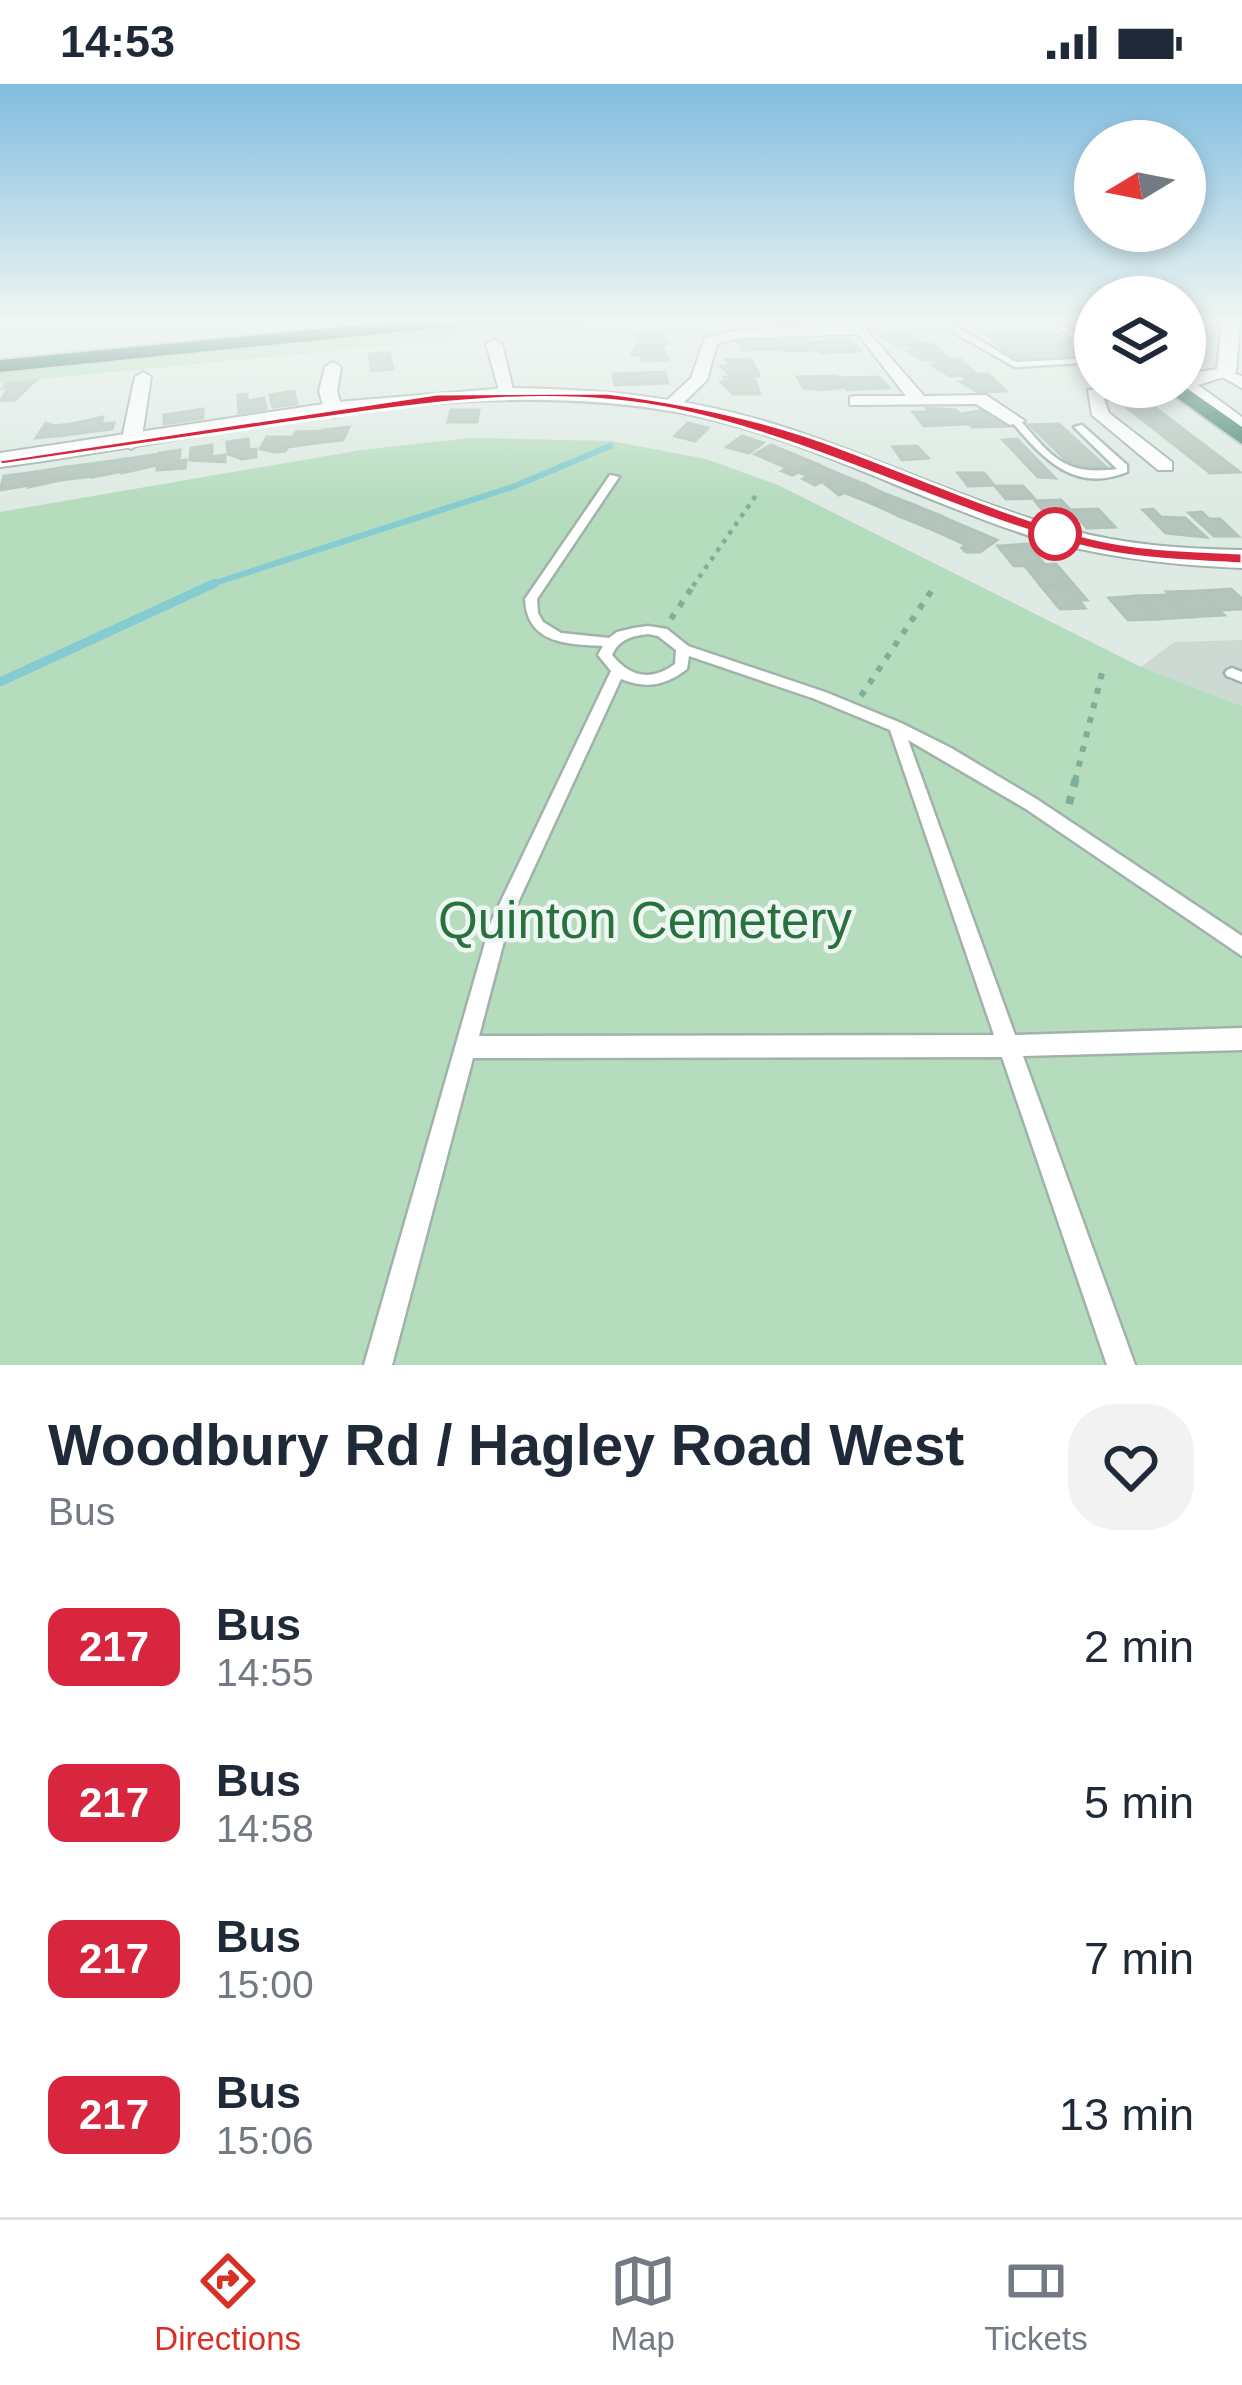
<!DOCTYPE html>
<style>
:root{--surface:#fff;--page:#f2f2f3;--text:#1f2937;--muted:#747a83;--line:#e0e1e3;--accent:#d93025}
body{margin:0;font-family:Helvetica,sans-serif;background:var(--page);color:var(--text);height:100vh;display:flex;flex-direction:column;font-size:45px;white-space:nowrap}
*{box-sizing:border-box;margin:0}
p{font-size:39px;color:var(--muted)}
.icon{flex:none;width:66px;height:66px;fill:none;stroke:currentColor;stroke-width:2;stroke-linecap:round;stroke-linejoin:round}
.map{position:relative;height:1281px;overflow:hidden}
.details{display:flex;flex-direction:column;background:var(--surface);flex:1}
.details>*{flex:none}
.badge{padding:0 24px;border-radius:18px;font-size:42px;line-height:78px}
.needle{width:78px;rotate:260deg}
.buttons{position:absolute;left:1074px;top:36px;display:grid;gap:24px}
.buttons a{display:grid;place-items:center;width:132px;height:132px;border-radius:50%;background:var(--surface);box-shadow:0 6px 18px #0003;font-size:60px}
.map>.badge{position:absolute;translate:-50% -50%;box-shadow:0 0 0 6px #fff}
.round{display:grid;place-items:center;flex:none;width:126px;height:126px;border-radius:48px;background:var(--page)}
.summary{display:flex;align-items:center;justify-content:space-between;height:204px;padding:0 48px}
h1{font-size:57px;font-weight:600;line-height:90px}
ul{padding:0;list-style:none}
li{display:flex;align-items:center;gap:36px;height:156px;padding:0 48px}
li div{flex:1}
li b{display:block;font-size:45px}
li em{font-style:normal}
li .badge{min-width:132px;font-weight:700;text-align:center}
.status{display:flex;justify-content:space-between;align-items:center;height:84px;padding:0 60px;background:var(--surface);direction:ltr}
.status svg{height:33px;fill:currentColor}
.tabs{display:flex;justify-content:space-around;align-items:center;height:168px;border-top:3px solid var(--line);background:var(--surface);font-size:33px;color:var(--muted)}
.tabs a{display:grid;justify-items:center;gap:6px}
.tabs .current{color:var(--accent)}
.map>svg:first-child{display:block}
.built{fill:#cddad3}
.green{fill:#b6dcbe}
.lines{fill:none;stroke-linecap:round;stroke-linejoin:round}
.stream-far1{stroke:#84cbd2;stroke-width:6}
.stream{stroke:#84cbd2;stroke-width:9}
.building{fill:#b4c5bd;stroke:#b1c4bb;stroke-width:3}
.service-casing{stroke:#a1b2ab;stroke-width:5}
.minor-casing{stroke:#a1b2ab;stroke-width:4}
.tertiary-casing{stroke:#a1b2ab;stroke-width:4}
.secondary-casing{stroke:#9db6ac;stroke-width:4}
.trunk-casing{stroke:#bcc4c1;stroke-width:4}
.motorway-casing{stroke:#bcc4c1;stroke-width:4}
.path-far3{stroke:#7eaf9c;stroke-width:3;stroke-dasharray:3 4.5;stroke-linecap:butt}
.path-far2{stroke:#7eaf9c;stroke-width:4.5;stroke-dasharray:4.5 6;stroke-linecap:butt}
.path-far1{stroke:#7eaf9c;stroke-width:6;stroke-dasharray:6 9;stroke-linecap:butt}
.path{stroke:#7eaf9c;stroke-width:8;stroke-dasharray:8 10;stroke-linecap:butt}
.service{fill:#fff;fill-rule:evenodd}
.minor{fill:#fff;fill-rule:evenodd}
.tertiary{fill:#fff;fill-rule:evenodd}
.secondary{fill:#fff;fill-rule:evenodd}
.trunk{fill:#468472;fill-rule:evenodd}
.motorway{fill:#2b6757;fill-rule:evenodd}
.line{fill:#d7263d;stroke:#fff;stroke-width:3}
.stop-dot{fill:#fff;stroke:#d7263d;stroke-width:6}
.labels{text-anchor:middle;stroke-width:9;stroke-linejoin:round;paint-order:stroke}
.near-park-label{font-size:51px;fill:#297240;stroke:#eff7f2}
</style>
<div class="status"><b>14:53</b><svg viewBox="0 0 49 12"><path d="M0 12V9h3v3zM5 12V6h3v6zM10 12V3h3v9zM15 12V0h3v12zM26 1h20v11H26zM47 4h2v5h-2z"/></svg></div>
<div class="map">
<svg width="1242" height="1281" viewBox="0 0 1242 1281">
<rect width="100%" height="100%" fill="#deeae4"/>
<!-- built -->
<path class="built" d="M1242 556V622L1141 583 1174 558Z"/>
<!-- green -->
<g class="green">
<path d="M512 237H644L0 299V289Z"/>
<path d="M470 354 611 357 706 375 778 401 1141 583 1242 622V1281H0V428L361 366Z"/>
</g>
<g class="lines">
<!-- stream-far1 -->
<path class="stream-far1" d="M206 502 515 402 610 362"/>
<!-- stream -->
<path class="stream" d="M0 598 215 499"/>
</g>
<!-- building -->
<g class="building">
<path d="M663 246 668 260 643 261 633 252H641L640 247Z"/>
<path d="M908 247 923 261 897 262 883 253H890L885 248Z"/>
<path d="M1054 248 1094 274 1014 275 985 249Z"/>
<path d="M749 253 775 256 781 265 742 266 737 257 751 256Z"/>
<path d="M788 254 811 256 819 266 783 267 776 257Z"/>
<path d="M827 256 851 257 860 267 821 269 813 259Z"/>
<path d="M933 260 949 275 923 276 908 267H913L908 261Z"/>
<path d="M637 261H663L668 276 642 277 641 271H631Z"/>
<path d="M389 268 393 285 372 287 369 270Z"/>
<path d="M751 275 759 292 732 293 721 282H729L726 276Z"/>
<path d="M960 275 977 291 950 292 932 281H939L934 276Z"/>
<path d="M665 288 668 299 615 301 613 290Z"/>
<path d="M988 290 1006 307 978 308 961 298H968L962 291Z"/>
<path d="M753 292 760 310H733L721 298H726L724 293Z"/>
<path d="M837 292 844 303 822 306 804 304 797 293Z"/>
<path d="M879 293 889 304 847 306 838 294Z"/>
<path d="M35 297 15 316 0 317 9 303 3 304 6 300Z"/>
<path d="M294 307 297 320 273 323 270 311Z"/>
<path d="M247 310V317L264 314 266 325 239 329 238 311Z"/>
<path d="M1150 320 1240 388 1210 389 1124 321Z"/>
<path d="M926 324 956 326 968 340 924 342 913 328H929Z"/>
<path d="M203 325V334L164 340V331Z"/>
<path d="M451 326H479L477 338H448Z"/>
<path d="M985 326 1004 329 1016 342 972 343 960 330Z"/>
<path d="M103 333 101 340 114 339 112 345 66 351 71 340Z"/>
<path d="M46 339 54 342 71 340 66 351 36 354Z"/>
<path d="M688 339 708 344 695 357 675 352Z"/>
<path d="M1059 340 1106 383 1075 385 1030 341Z"/>
<path d="M349 343 343 356 316 359 323 346Z"/>
<path d="M322 347 316 359 288 363 296 348Z"/>
<path d="M742 352 763 359 749 369 727 363Z"/>
<path d="M267 353H294L285 367 275 368 260 365Z"/>
<path d="M248 355 249 366 256 365V373L242 375 228 370 227 358Z"/>
<path d="M1017 355 1055 394 1038 393 1003 356Z"/>
<path d="M212 361V373L225 371V378L190 376 191 364Z"/>
<path d="M771 361 795 371 778 380 755 370Z"/>
<path d="M917 362 928 374 902 376 893 363Z"/>
<path d="M180 366 179 377 186 376 185 384 157 386 159 369Z"/>
<path d="M159 370 157 381 122 389 125 375Z"/>
<path d="M795 371 817 380 792 391 782 387 787 384 778 380Z"/>
<path d="M125 375 123 387 93 393 97 379Z"/>
<path d="M97 379 94 392 61 396 66 383Z"/>
<path d="M817 380 839 390 815 401 803 395 808 392 801 389Z"/>
<path d="M66 383 61 396 29 403 35 388Z"/>
<path d="M35 388 30 401 0 406 4 392Z"/>
<path d="M958 389H984L994 401 968 402Z"/>
<path d="M839 390 864 400 839 411 824 399Z"/>
<path d="M864 400 888 411 873 420 848 410Z"/>
<path d="M995 402H1023L1034 414 1006 415Z"/>
<path d="M888 411 914 421 899 432 873 420Z"/>
<path d="M1061 416 1073 429 1046 430 1035 417Z"/>
<path d="M914 421 941 432 926 443 899 432Z"/>
<path d="M1098 425 1115 443 1087 444 1071 426Z"/>
<path d="M1153 425 1161 433 1185 434 1206 453 1166 449 1143 426Z"/>
<path d="M1202 428 1209 435H1220L1238 452H1214L1189 429Z"/>
<path d="M941 432 966 443 951 454 926 443Z"/>
<path d="M966 443 997 456 980 468H966L962 464 966 461 951 454Z"/>
<path d="M1028 460 1045 481 1014 482 998 462Z"/>
<path d="M1056 480 1073 500 1041 502 1025 482Z"/>
<path d="M1073 500 1087 516H1079L1085 524 1060 525 1041 502Z"/>
<path d="M1231 505 1242 515V525L1219 526 1199 507Z"/>
<path d="M1199 507 1219 526 1224 531 1191 533 1167 508Z"/>
<path d="M1170 511 1191 533 1158 535 1137 512Z"/>
<path d="M1137 512 1158 535 1128 536 1109 514Z"/>
</g>
<g class="lines">
<defs>
<g id="service">
<path d="M1049 237H1058L1095 263V269Z"/>
<path d="M951 243H957L1016 278 1095 274V278L1015 283 951 247Z"/>
<path d="M1013 335H1019C1052 373 1064 392 1117 385L1074 343 1082 341 1127 381V388C1075 409 1044 376 1013 339Z"/>
<path d="M610 391 619 393 537 515 538 529 543 538 561 549 609 554 617 548 634 544 648 542 667 545 688 562 825 608 901 639 951 664 1038 716 1242 852V872L1026 725 908 656 1015 951 1242 944V966L1023 972 1135 1281H1107L1002 973 473 974 392 1281H364L491 838 611 587 598 571 603 562C567 560 527 560 525 515ZM648 550 658 552 676 566 675 580C651 598 630 593 612 571 619 555 632 552 648 550ZM689 572 815 615 890 646 994 951 479 952 509 838 621 595C646 605 665 602 687 585Z"/>
<path d="M1232 584 1242 588V598L1227 592 1225 589 1227 586Z"/>
</g>
<g id="minor">
<path d="M862 241 924 312 986 311 1025 337 1010 341 976 320 850 321V313L856 312H906L858 250 739 254 717 260 707 296 677 325 662 321 691 294 705 254 739 246Z"/>
<path d="M494 255 502 260 515 314 500 310 486 260Z"/>
<path d="M333 278 341 283 337 307 343 328 334 333 325 328 319 307 325 283Z"/>
<path d="M1220 286 1242 292V304L1220 292Z"/>
<path d="M143 288 151 293 141 359 131 365 121 359 135 293Z"/>
<path d="M1124 303 1184 305 1175 310 1104 315 1109 329 1172 378V386H1158L1092 331 1088 306Z"/>
</g>
<path id="tertiary" d="M507 304C600 305 689 313 777 341 876 372 970 420 1070 446 1126 461 1184 465 1242 466V484C1169 481 1097 473 1027 451 910 413 799 350 676 328 451 289 222 354 0 383V369L337 318Z"/>
<path id="secondary" d="M1222 237H1240L1236 289 1198 301 1242 333V350L1177 303H1185V290L1217 285Z"/>
<g id="trunk">
<path d="M1072 237H1092L1095 252Z"/>
<path d="M1162 303H1185L1242 343V360Z"/>
</g>
<path id="motorway" d="M404 237H467L458 242 0 288V276Z"/>
</defs>
<!-- service casing -->
<use href="#service" class="service-casing"/>
<!-- minor casing -->
<use href="#minor" class="minor-casing"/>
<!-- tertiary casing -->
<use href="#tertiary" class="tertiary-casing"/>
<!-- secondary casing -->
<use href="#secondary" class="secondary-casing"/>
<!-- trunk casing -->
<use href="#trunk" class="trunk-casing"/>
<!-- motorway casing -->
<use href="#motorway" class="motorway-casing"/>
<!-- path-far3 -->
<path class="path-far3" d="M877 242 895 237"/>
<!-- path-far2 -->
<path class="path-far2" d="M693 502 759 407"/>
<!-- path-far1 -->
<g class="path-far1">
<path d="M671 535 695 499"/>
<path d="M861 612 934 503"/>
<path d="M1075 697 1103 585"/>
</g>
<!-- path -->
<path class="path" d="M1069 720 1076 694"/>
<!-- service -->
<use href="#service" class="service"/>
<!-- minor -->
<use href="#minor" class="minor"/>
<!-- tertiary -->
<use href="#tertiary" class="tertiary"/>
<!-- secondary -->
<use href="#secondary" class="secondary"/>
<!-- trunk -->
<use href="#trunk" class="trunk"/>
<!-- motorway -->
<use href="#motorway" class="motorway"/>
</g>
<!-- sky -->
<linearGradient id="sky" x2="0" y2="1"><stop stop-color="#80bddf"/><stop offset="0.57" stop-color="#f0f6f3"/><stop offset="1" stop-color="#f0f6f3" stop-opacity="0"/></linearGradient>
<rect width="1242" height="416" fill="url(#sky)"/>
<!-- line -->
<path class="line" d="M606 309C688 319 768 336 846 366 926 396 1004 431 1087 453 1138 466 1190 467 1242 469V480C1188 477 1133 476 1080 462 942 425 816 356 676 326 550 299 414 321 288 339 192 353 96 367 0 381V376L437 310Z"/>
<!-- markers -->
<circle class="stop-dot" cx="1055" cy="450" r="24"/>
<g class="labels">
<!-- near-park labels -->
<g class="near-park-label">
<text x="645" y="854">Quinton Cemetery</text>
</g>
</g>
</svg>
<div class="buttons">
<a><svg class="needle" viewBox="-14 -14 28 28"><path d="M0-13l5 13h-10z" fill="#e53935"/><path d="M0 13l5-13h-10z" fill="#747a83"/></svg></a>
<a><svg class="icon" aria-label="layers" viewBox="0 0 24 24"><path d="M12 4l9 5-9 5-9-5zM3 14l9 5 9-5"/></svg></a>
</div>
</div>
<section class="details">
<div class="summary"><div><h1>Woodbury Rd / Hagley Road West</h1><p>Bus</p></div><a class="round"><svg class="icon" aria-label="heart" viewBox="0 0 24 24"><path d="M12 20l-8-8c-3-5 5-10 8-4 3-6 11-1 8 4z"/></svg></a></div>
<ul>
<li><span class="badge" style="background:#d7263d;color:#fff">217</span><div><b>Bus</b><p>14:55</p></div><em>2 min</em></li>
<li><span class="badge" style="background:#d7263d;color:#fff">217</span><div><b>Bus</b><p>14:58</p></div><em>5 min</em></li>
<li><span class="badge" style="background:#d7263d;color:#fff">217</span><div><b>Bus</b><p>15:00</p></div><em>7 min</em></li>
<li><span class="badge" style="background:#d7263d;color:#fff">217</span><div><b>Bus</b><p>15:06</p></div><em>13 min</em></li>
</ul>
</section>
<nav class="tabs">
<a class="current"><svg class="icon" aria-label="directions" viewBox="0 0 24 24"><path d="M12 3l9 9-9 9-9-9zM9 14v-3h6M13 9l2 2-2 2"/></svg>Directions</a>
<a><svg class="icon" aria-label="map" viewBox="0 0 24 24"><path d="M3 6l6-2 6 2 6-2v14l-6 2-6-2-6 2zM9 4v14M15 6v14"/></svg>Map</a>
<a><svg class="icon" aria-label="tickets" viewBox="0 0 24 24"><path d="M3 7h18v10H3zM15 7v10"/></svg>Tickets</a>
</nav>
